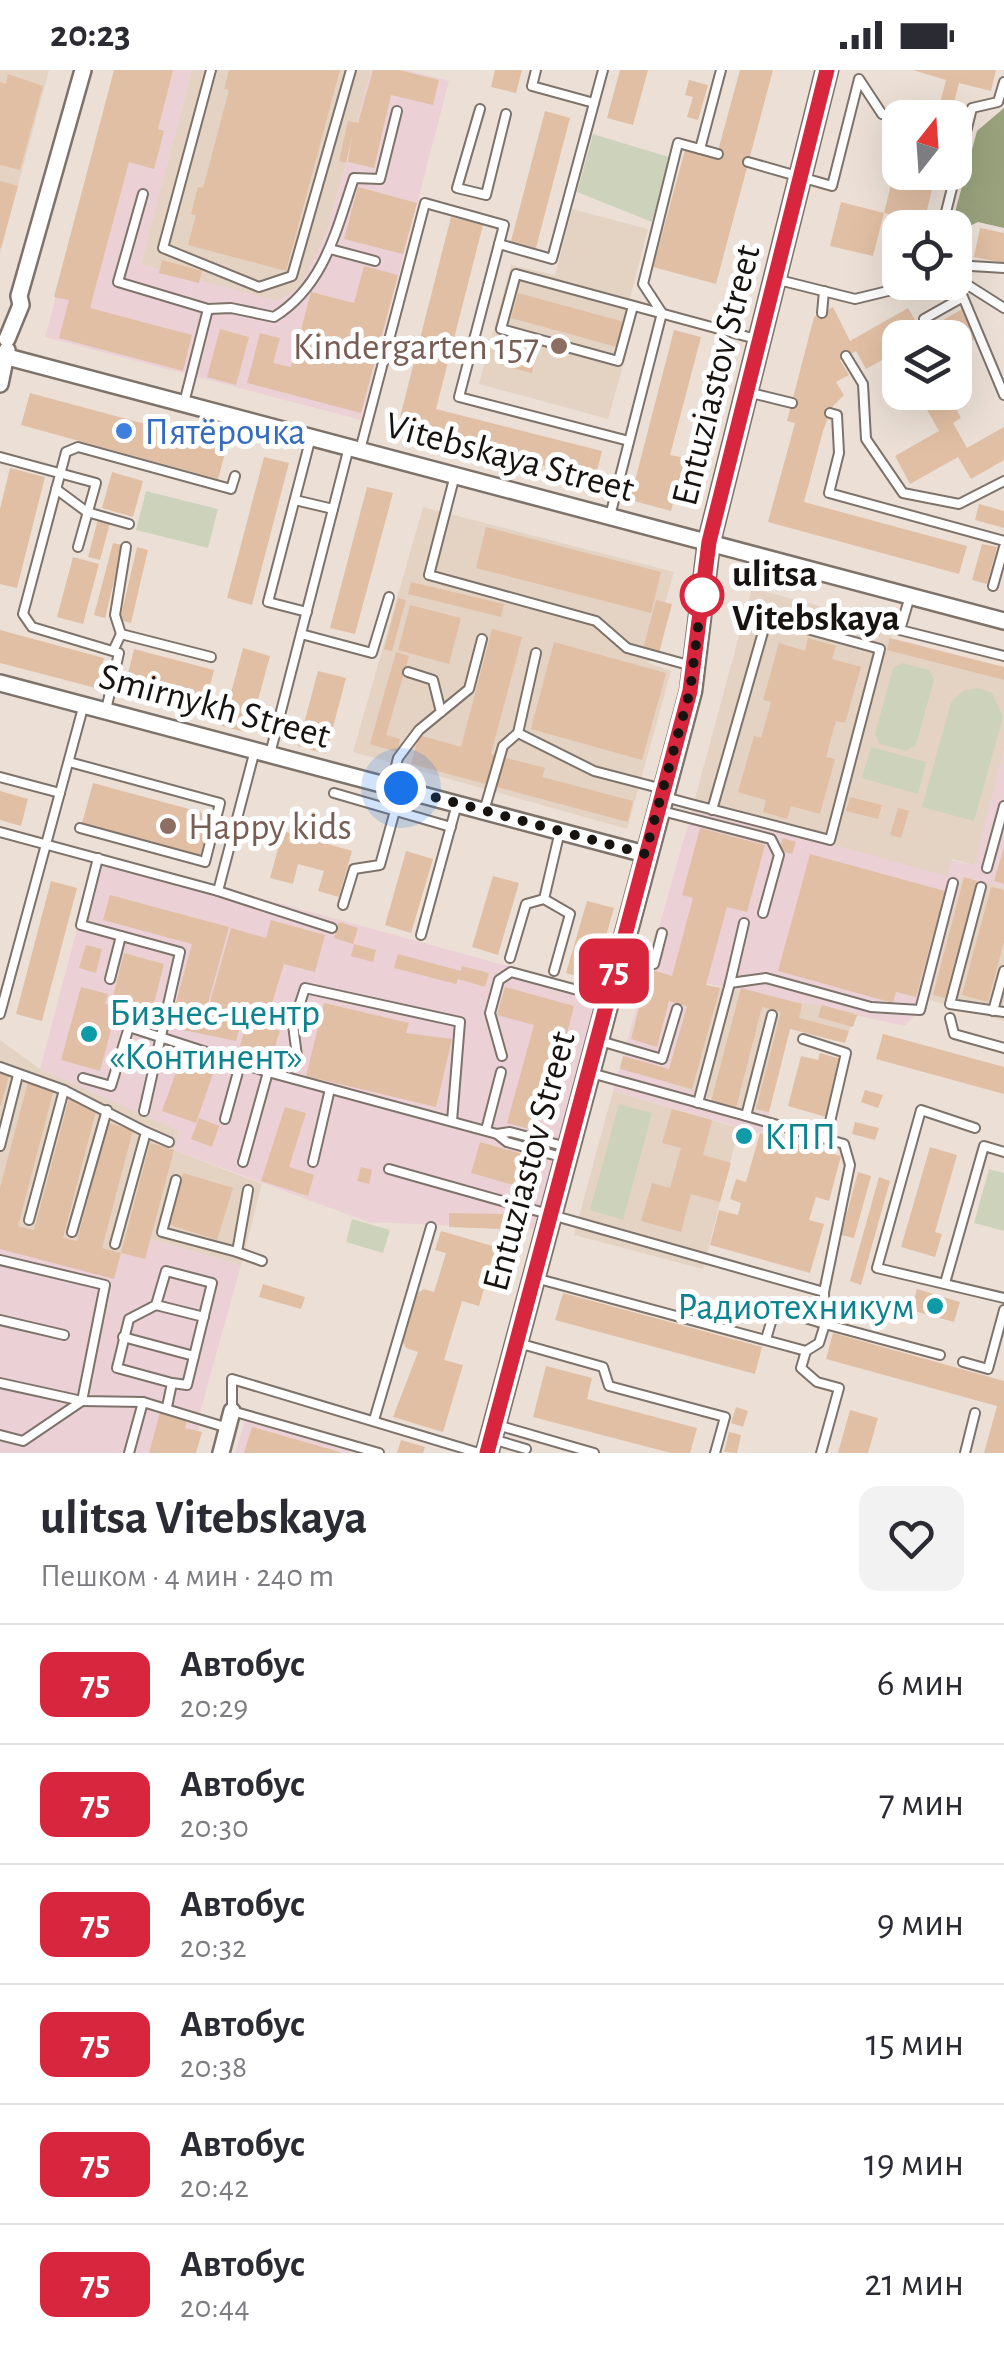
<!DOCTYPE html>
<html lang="ru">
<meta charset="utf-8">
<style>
:root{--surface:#fff;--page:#f2f2f3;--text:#2b2b33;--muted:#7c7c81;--line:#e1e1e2}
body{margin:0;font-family:"Alegreya Sans",sans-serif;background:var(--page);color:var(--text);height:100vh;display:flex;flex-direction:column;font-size:38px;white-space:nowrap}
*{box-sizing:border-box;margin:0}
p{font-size:32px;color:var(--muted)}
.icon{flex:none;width:55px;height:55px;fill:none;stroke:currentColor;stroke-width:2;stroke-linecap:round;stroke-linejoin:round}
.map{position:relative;height:1383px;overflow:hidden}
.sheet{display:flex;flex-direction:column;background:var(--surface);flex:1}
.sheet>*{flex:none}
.badge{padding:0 20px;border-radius:15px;font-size:35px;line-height:65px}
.needle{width:65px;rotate:17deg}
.buttons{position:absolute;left:882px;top:30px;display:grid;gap:20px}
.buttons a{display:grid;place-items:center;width:90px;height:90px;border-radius:20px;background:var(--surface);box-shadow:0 10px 40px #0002;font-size:50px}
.you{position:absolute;width:50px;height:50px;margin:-25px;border:8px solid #fff;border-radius:50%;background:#1a73e8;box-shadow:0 0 0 15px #1a73e833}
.map>.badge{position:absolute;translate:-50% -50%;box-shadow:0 0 0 5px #fff}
.round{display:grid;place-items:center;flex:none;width:105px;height:105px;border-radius:20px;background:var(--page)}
.headline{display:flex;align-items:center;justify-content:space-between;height:170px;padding:0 40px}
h1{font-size:48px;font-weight:600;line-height:75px}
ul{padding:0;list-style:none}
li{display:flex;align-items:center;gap:30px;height:120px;padding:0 40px;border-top:2px solid var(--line)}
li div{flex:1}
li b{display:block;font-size:38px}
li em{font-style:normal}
li .badge{min-width:110px;font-weight:700;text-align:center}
.status{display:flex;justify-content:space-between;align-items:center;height:70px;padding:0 50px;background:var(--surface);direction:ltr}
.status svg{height:28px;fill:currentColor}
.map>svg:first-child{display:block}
.commercial{fill:#ebd1d6}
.built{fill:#e4d2c3}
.green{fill:#cdd3bb}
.forest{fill:#99a27c}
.building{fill:#e1bfa4}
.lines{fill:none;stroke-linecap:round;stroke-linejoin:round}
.lane-casing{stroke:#7e736b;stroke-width:12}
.street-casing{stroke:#7e736b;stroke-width:20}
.secondary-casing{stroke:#7e736b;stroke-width:25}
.lane{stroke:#fff;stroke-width:8}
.street{stroke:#fff;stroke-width:15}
.secondary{stroke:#fff;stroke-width:20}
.line-casing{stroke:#fff;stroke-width:22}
.line{stroke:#d7263d;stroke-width:15}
.walk{stroke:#171310;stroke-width:10;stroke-dasharray:0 18}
.education-dot{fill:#8d6e63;stroke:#fff;stroke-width:4}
.shop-dot{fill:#3f7fe0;stroke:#fff;stroke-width:4}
.stop-dot{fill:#fff;stroke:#d7263d;stroke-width:5}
.culture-dot{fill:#0f9aa8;stroke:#fff;stroke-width:4}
.labels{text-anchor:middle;stroke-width:10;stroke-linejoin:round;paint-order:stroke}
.education-label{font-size:38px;fill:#785e54;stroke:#fff;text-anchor:end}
.street-label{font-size:38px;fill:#171310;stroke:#fff}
.shop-label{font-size:38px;fill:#366cbe;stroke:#fff;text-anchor:start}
.stop-label{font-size:38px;font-weight:bold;fill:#171310;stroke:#fff;text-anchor:start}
.culture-label{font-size:38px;fill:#0d838f;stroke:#fff;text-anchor:start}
</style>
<div class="status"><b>20:23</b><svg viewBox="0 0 49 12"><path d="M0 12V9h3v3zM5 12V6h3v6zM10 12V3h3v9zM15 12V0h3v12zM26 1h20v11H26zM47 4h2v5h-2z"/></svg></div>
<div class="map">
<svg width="1004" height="1383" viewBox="0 0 1004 1383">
<rect width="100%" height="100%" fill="#ece0d6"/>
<!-- commercial -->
<g class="commercial">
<path d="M115 0H192L141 194 327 162 371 0H406L449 11 361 350 45 267Z"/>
<path d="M1004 680V818L962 806 933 925 905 956 676 907 687 936 669 999 711 1031 769 1042 770 1061 759 1063 613 1021 693 736 973 795Z"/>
<path d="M97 783 602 922 535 1159 368 1152 174 1080 179 1062 40 999Z"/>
<path d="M0 1151 144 1189 150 1169 241 1195 201 1339 196 1383H0Z"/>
<path d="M247 1343 385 1383H235Z"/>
</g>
<!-- built -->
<g class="built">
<path d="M0 0H49L0 183Z"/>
<path d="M192 0H371L327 162 300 216 277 231 141 194Z"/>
<path d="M572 139 648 159 630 228 641 231 608 349 479 314 511 195 555 205Z"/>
<path d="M423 437 674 502 648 593 671 601 627 759 353 682Z"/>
<path d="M752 518 894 556 888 580 1004 610V680L974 795 952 789 947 806 693 736Z"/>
<path d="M962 806 1004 818V951L930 930Z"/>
<path d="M675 906 706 915 859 943 849 961 793 947 769 1042 736 1038 674 1015 678 1002 669 999 687 936 669 931Z"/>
<path d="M0 970 40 999 179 1061 174 1080 262 1114 241 1195 151 1169 145 1189 0 1151Z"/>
<path d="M613 1021 739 1058 703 1199 574 1165Z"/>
</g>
<!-- green -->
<g class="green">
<path d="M593 64 669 87 652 152 577 122Z"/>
<path d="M146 421 218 439 208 478 136 460Z"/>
<path d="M903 593 929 600 934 609 916 675 906 681 880 674 875 664 893 598Z"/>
<path d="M978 618 992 623 1003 647 974 751 922 737 951 632 962 621Z"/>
<path d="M871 677 926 692 918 724 862 708Z"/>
<path d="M619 1034 652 1043 623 1150 590 1140Z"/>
<path d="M989 1099 1004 1103V1161L974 1153Z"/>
<path d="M352 1149 390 1160 383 1183 346 1172Z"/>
</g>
<!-- forest -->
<path class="forest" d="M1004 38V158L978 152 955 163 951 157 977 61Z"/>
<!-- building -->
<g class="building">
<path d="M114 0H173L158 59 164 61 154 99 129 92 90 238 192 265 183 301 59 268 69 230 54 227Z"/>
<path d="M229 0H340L286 201 188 175 196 145 191 144 198 117 203 118 229 20 224 19Z"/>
<path d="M373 0H399L439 10 433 35 391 25 374 98 348 92 352 66 346 93 339 91 348 51 358 53Z"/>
<path d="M495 0H522L516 23 491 17Z"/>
<path d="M620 0H648L633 55 607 48Z"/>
<path d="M740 0H773L716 214 653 197 685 80 716 88Z"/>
<path d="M913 0H996L991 21 959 13 950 48H936L946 10Z"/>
<path d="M8 4 43 16 20 100 0 95V12L6 14Z"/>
<path d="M689 10 708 15 698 50 687 47 693 27 685 25Z"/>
<path d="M545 41 570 48 536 178 511 171Z"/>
<path d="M899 82 900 102H936L927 140 937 143 934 158 892 159 896 146 884 143 873 186 830 176 841 132 884 143Z"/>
<path d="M0 111 18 116 1 178H0Z"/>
<path d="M358 117 417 133 403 184 344 169Z"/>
<path d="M451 147 483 155 436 339 602 381 595 409 446 371 444 379 430 376 402 369 404 361 397 359Z"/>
<path d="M980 158 1004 163V193L974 187Z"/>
<path d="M162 190 202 201 199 213 159 203Z"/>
<path d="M364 196 398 205 361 343 247 313 260 263 280 268 273 293 291 297 311 222 354 233Z"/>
<path d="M518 223 624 252 617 277 511 248Z"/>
<path d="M833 237 850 271 908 238 922 262 964 238 980 266 955 281V268H900V280L866 299 856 281 840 290 849 305 836 312 844 325 832 337 823 361 804 432 967 476 959 504 768 452 795 353 787 351 814 247Z"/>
<path d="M220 259 249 267 236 315 207 307Z"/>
<path d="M674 260 701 267 670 385 685 388 671 441 630 430Z"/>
<path d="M514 288 534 293 532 303 512 298Z"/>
<path d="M917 322H947L961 348 953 353 967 378 1004 357V390L971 409 958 387 910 414 895 386 939 361Z"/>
<path d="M30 323 227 376 218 409 21 355Z"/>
<path d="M264 387 289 393 252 535 227 528Z"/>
<path d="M10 398 45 407 17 518 0 514V439Z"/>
<path d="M112 402 143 411 133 447 102 438Z"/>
<path d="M367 417 393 423 355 564 330 558Z"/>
<path d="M979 434 1004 441V458L975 450Z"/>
<path d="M98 449 110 453 100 490 88 487Z"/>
<path d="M486 457 661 502 651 543 476 498Z"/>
<path d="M113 473 123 475 105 548 94 545Z"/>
<path d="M982 474 997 477 987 514 972 510Z"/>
<path d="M137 477 148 480 131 553 120 550Z"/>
<path d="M73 487 99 494 83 554 57 547Z"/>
<path d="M411 512 504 534 501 547 408 524Z"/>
<path d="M398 528 406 530 392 581 384 579Z"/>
<path d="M656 530 672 534 659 583 643 579Z"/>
<path d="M410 535 461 548 449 594 398 580Z"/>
<path d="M492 559 522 567 491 684 545 698 542 707 633 731 628 752 411 694 419 665 461 677Z"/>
<path d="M0 560 104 588 96 618 0 593Z"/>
<path d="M808 568 836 576 832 589 861 597 845 653 836 651 826 687 835 689 820 744 791 736 787 749 763 742 766 730 738 722 754 666 761 668 771 632 763 630 779 573 805 581Z"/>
<path d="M890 568 1004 597V610L887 580Z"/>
<path d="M554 572 666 603 642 690 531 659Z"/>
<path d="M243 578 270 586 249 663 222 656Z"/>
<path d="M134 579 214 600 206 632 174 621 172 627 142 619 144 613 127 608Z"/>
<path d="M396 582 409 586 386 665 400 669 397 682 370 674Z"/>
<path d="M318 601 346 608 326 684 298 676Z"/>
<path d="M93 713 211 745 200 786 82 753Z"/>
<path d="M0 721 28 729 21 756 0 750Z"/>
<path d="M850 727 882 735 878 749 846 741Z"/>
<path d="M898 738 909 741 901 768 890 765Z"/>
<path d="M700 758 765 775 747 842 727 837 706 915 720 918 692 1019 620 999 623 986 669 999 687 936 669 931 657 977 631 969 649 899 672 906 693 828 682 825Z"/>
<path d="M283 761 352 781 339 827 318 821 324 801 298 794 293 814 270 808Z"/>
<path d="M783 768 796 772 792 784 779 780Z"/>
<path d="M1004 777V814L994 811Z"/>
<path d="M406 781 433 789 411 863 385 855Z"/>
<path d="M810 784 945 821 916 927 896 922 893 933 778 901Z"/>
<path d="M493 806 519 813 498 885 472 877Z"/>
<path d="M964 807 977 811 945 928 933 925Z"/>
<path d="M51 811 77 818 42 951 16 944Z"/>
<path d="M991 817 1004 820V872L988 932 962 925Z"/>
<path d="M110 825 229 857 205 944 175 936 192 874 103 850Z"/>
<path d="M587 831 614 838 593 911 566 903Z"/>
<path d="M271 850 325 865 315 902 284 894 265 956 280 961 272 986 240 976 245 958 240 957 236 971 178 959 181 947 204 953 231 858 266 868Z"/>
<path d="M339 852 358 858 353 874 334 868Z"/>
<path d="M354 874 376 880 373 892 351 886Z"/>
<path d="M86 875 102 879 96 903 79 898Z"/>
<path d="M124 883 164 894 152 941 112 930Z"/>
<path d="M398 884 461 901 462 896 489 903 485 917 458 909 456 914 394 898Z"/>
<path d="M81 917 108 924 105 934 117 937 100 1001 61 990Z"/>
<path d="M505 917 574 936 564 975 557 973 533 1060 507 1053 534 955 497 945Z"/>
<path d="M741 918 802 934 799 948 849 961 845 973 790 959 769 1042 756 1039 781 942 762 937 736 1038 711 1031Z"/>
<path d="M324 933 409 953 406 963 452 969 436 1037 306 1006Z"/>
<path d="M822 935 857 945 853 957 818 947Z"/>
<path d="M883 964 1004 997V1024L876 989Z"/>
<path d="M820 983 841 989 826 1047 788 1036 801 986 818 990Z"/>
<path d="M182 986 215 998 196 1053 162 1041Z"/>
<path d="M0 1004 9 1006 1 1035H0Z"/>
<path d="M28 1012 54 1019 18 1156 34 1160 69 1029 97 1037 63 1168 77 1171 108 1053 133 1060 102 1178 121 1183 114 1209 0 1179V1118Z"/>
<path d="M865 1020 883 1025 878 1038 861 1032Z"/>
<path d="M285 1037 306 1043 289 1097 314 1105 308 1126 261 1111Z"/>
<path d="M672 1039 712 1050 703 1085 731 1093 720 1132 691 1124 681 1162 641 1151 652 1113 670 1118 681 1078 662 1073Z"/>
<path d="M199 1048 219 1056 212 1077 191 1069Z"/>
<path d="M855 1052 879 1058 875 1070 852 1064Z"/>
<path d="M760 1063 841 1086 829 1131 816 1127 809 1150 824 1154 810 1203 710 1175 719 1140 738 1145 741 1133 730 1129 736 1109 746 1112Z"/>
<path d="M480 1072 530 1086 521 1117 471 1103Z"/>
<path d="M150 1073 174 1080 145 1189 121 1183Z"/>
<path d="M930 1077 957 1085 935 1162 942 1164 935 1187 901 1177Z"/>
<path d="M361 1097 372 1100 369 1114 357 1111Z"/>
<path d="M858 1102 871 1106 854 1168 841 1165Z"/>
<path d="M183 1103 233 1118 217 1170 167 1154Z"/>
<path d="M879 1107 890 1111 861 1215 850 1211Z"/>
<path d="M449 1143 503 1144 502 1159 449 1157Z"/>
<path d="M441 1161 496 1177 479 1236 462 1231 444 1290 463 1295 443 1362 393 1347 418 1282 406 1278 402 1270 416 1224 424 1219 434 1222 446 1183 435 1180Z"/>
<path d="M263 1214 305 1227 301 1239 259 1227Z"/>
<path d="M917 1219 960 1232 954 1252 911 1240Z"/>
<path d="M563 1223 762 1277 755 1304 555 1250Z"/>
<path d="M833 1263 1004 1311V1383H984L997 1336 826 1289Z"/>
<path d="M546 1296 592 1308 587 1329 697 1358 690 1383H671L533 1347Z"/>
<path d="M736 1337 748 1341 743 1357 731 1353Z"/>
<path d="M161 1339 188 1346 185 1358 202 1362 196 1383H149Z"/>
<path d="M850 1340 878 1348 868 1383H838Z"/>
<path d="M252 1357 340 1382V1383H244Z"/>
<path d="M729 1362 741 1365 737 1383 724 1382Z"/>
<path d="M401 1370 425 1377 423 1383H397Z"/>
</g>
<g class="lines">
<defs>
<g id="lane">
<path d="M211 0 163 178 259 217 292 206 351 0"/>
<path d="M536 0 532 16 594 33"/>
<path d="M480 39 457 118 486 125 506 44"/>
<path d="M700 79 718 84"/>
<path d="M748 92 832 116 859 9 882 44"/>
<path d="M143 124 118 212 208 239 231 238 274 247C324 216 336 161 354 108L380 109 397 41"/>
<path d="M942 158 972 38 998 32 1004 12"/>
<path d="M499 174 552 189 603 0"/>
<path d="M330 179 375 191"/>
<path d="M955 195 1004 198"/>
<path d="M775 209 855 229 925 212"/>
<path d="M955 212H963L1004 238"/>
<path d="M633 236 618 291 501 259 516 204 756 269"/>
<path d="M822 243 824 221"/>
<path d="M924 249 963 227 1004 325"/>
<path d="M846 286 863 314 866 369 903 423 959 434 1004 411"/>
<path d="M747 322 792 333"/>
<path d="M184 333 208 239"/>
<path d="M830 343 837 345 839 383 829 423 1004 471"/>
<path d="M360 380 425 133 504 155 459 327 629 371"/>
<path d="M0 387 96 413 78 477"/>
<path d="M455 405 429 505 596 551 627 578 692 596"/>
<path d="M56 419 87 442 129 454"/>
<path d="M295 430 333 439"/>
<path d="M610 446 662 243 643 214 678 73 700 79 721 0"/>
<path d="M993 516 1004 477"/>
<path d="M910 526 900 560 1004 586"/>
<path d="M307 542 268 532 311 367"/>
<path d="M121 564 115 545 126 477"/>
<path d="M301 564 372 583 389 527"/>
<path d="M114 579 121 564 211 587"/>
<path d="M536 583 518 663 594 701 663 719"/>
<path d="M408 602 433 610 441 642"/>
<path d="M106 640 119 583 32 557 23 544 66 382 78 377 231 419 235 406"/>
<path d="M270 684 349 377"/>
<path d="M69 692 220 733 205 792 80 758"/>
<path d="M0 707 60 723"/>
<path d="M391 716 398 688 419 660 469 619 482 569"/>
<path d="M334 723 451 757"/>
<path d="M665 727 687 733 830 770 880 579 767 548 712 740"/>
<path d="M484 741 503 676 518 663"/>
<path d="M662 741 771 769 779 785 763 843"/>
<path d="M0 762 218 821 255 680"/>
<path d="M98 788 81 855 180 882 144 1041"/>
<path d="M987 798 1004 736"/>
<path d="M981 817 950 934 1004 942"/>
<path d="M218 821 332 858"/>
<path d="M544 829 560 761"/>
<path d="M343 835 354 799 380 795 401 719"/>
<path d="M421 865 457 734"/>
<path d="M510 888 526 834 544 829 570 844 554 901"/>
<path d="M618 902 654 894 662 863"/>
<path d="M110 909 121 866"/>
<path d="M730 913 744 853"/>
<path d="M993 941 1004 901"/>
<path d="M0 944 84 634"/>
<path d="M950 948 954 964 1004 978"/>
<path d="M803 969 846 983 826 1069"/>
<path d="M600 971 662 989 677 939"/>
<path d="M297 986 293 955 305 918 460 952 452 1051"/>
<path d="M502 986 490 943 499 910 511 902 607 928"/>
<path d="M0 997 64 1020 146 1062 115 1174"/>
<path d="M591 1003 746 1046 772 945"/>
<path d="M83 1008 111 1016 129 957 268 1002 497 1064"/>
<path d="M698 1033 730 913 766 908 871 937 920 940 953 813"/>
<path d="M225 1049 241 991"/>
<path d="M975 1058 921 1040 877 1198 1004 1228"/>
<path d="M486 1060 501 1002"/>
<path d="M146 1062 169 1072"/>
<path d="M0 1076 18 1005"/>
<path d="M565 1088 507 1072 497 1064 510 1062 567 1077"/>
<path d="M243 1092 268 1002"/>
<path d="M313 1092 330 1019"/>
<path d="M389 1099 824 1222 850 1095 844 1074 746 1046"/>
<path d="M176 1110 162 1162 237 1182 248 1120"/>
<path d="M29 1150 64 1020"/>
<path d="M72 1162 107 1040"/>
<path d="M237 1182 262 1191"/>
<path d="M0 1190 105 1215 82 1331 23 1371 0 1365"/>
<path d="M535 1208 806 1281 819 1273 825 1254 940 1285"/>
<path d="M945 1213 984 1076 1004 1082"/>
<path d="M156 1235 204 1247"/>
<path d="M0 1250 64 1265"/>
<path d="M123 1267 194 1286"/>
<path d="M766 1269 775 1239 825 1254 824 1222"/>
<path d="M518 1273 603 1297 609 1316 725 1347 715 1383"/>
<path d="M806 1281 801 1298 817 1312 839 1318 821 1383"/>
<path d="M963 1292 988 1299 1004 1240"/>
<path d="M0 1313 82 1331 143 1332 228 1358"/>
<path d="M167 1337 172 1313 117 1298 129 1249 156 1235 166 1201 212 1213 187 1315 172 1313"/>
<path d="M374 1350 431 1157"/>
<path d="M497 1355 594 1383"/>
<path d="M492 1369 526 1379"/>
<path d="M129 1383 143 1332"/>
<path d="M379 1383 232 1341V1309L479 1383"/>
<path d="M965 1383 975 1343"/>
</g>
<g id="street">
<path d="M7 269 21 235 19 226 83 0"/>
<path d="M0 285 1004 551"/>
<path d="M0 314 7 280"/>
<path d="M0 613 645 784"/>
<path d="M221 1383 232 1341"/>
</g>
<path id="secondary" d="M487 1383 691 621 709 472 827 0"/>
</defs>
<!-- lane casing -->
<use href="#lane" class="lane-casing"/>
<!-- street casing -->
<use href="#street" class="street-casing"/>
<!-- secondary casing -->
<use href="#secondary" class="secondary-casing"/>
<!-- lane -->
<use href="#lane" class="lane"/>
<!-- street -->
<use href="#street" class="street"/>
<!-- secondary -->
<use href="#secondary" class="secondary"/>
</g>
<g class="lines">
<defs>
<path id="line" d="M487 1383 690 621 709 472 827 0"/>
</defs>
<!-- line casing -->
<use href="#line" class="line-casing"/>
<!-- line -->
<use href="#line" class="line"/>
<!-- walk -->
<path class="walk" d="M401 718 645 784 690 621 702 525"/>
</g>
<!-- markers -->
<g class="education-dot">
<circle cx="559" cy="276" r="10"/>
<circle cx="168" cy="756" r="10"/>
</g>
<circle class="shop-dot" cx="124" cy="361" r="10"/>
<circle class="stop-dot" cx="702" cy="525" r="20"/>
<g class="culture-dot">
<circle cx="89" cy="964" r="10"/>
<circle cx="744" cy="1066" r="10"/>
<circle cx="935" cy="1236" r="10"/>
</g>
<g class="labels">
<!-- education labels -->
<g class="education-label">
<text x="539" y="289">Kindergarten 157</text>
<text x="188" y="769" text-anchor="start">Happy kids</text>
</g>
<!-- street labels -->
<g class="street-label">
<text transform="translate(715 305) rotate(-76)" y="13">Entuziastov Street</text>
<text transform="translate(510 386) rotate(15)" y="13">Vitebskaya Street</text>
<text transform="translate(215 635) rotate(15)" y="13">Smirnykh Street</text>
<text transform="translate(528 1091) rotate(-75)" y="13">Entuziastov Street</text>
</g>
<!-- shop labels -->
<g class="shop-label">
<text x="144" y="374">Пятёрочка</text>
</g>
<!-- stop labels -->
<g class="stop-label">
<text x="732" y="516">ulitsa<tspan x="732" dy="44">Vitebskaya</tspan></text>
</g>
<!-- culture labels -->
<g class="culture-label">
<text x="109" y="955">Бизнес-центр<tspan x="109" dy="44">«Континент»</tspan></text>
<text x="764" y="1079">КПП</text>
<text x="915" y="1249" text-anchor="end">Радиотехникум</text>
</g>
</g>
</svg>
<div class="buttons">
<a><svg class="needle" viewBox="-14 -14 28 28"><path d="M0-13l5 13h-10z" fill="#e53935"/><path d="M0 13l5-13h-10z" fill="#7c7c81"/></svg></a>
<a><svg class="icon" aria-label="locate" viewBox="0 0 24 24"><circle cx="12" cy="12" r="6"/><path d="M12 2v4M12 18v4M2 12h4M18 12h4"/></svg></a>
<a><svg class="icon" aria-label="layers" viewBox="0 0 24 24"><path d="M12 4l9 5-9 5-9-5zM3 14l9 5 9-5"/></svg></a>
</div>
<div class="you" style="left:401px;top:718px"></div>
<b class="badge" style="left:614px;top:901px;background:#d7263d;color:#fff">75</b>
</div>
<section class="sheet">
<div class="headline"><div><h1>ulitsa Vitebskaya</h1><p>Пешком · 4 мин · 240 m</p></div><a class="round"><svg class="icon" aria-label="heart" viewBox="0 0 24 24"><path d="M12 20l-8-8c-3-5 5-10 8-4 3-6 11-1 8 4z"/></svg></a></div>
<ul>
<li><span class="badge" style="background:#d7263d;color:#fff">75</span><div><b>Автобус</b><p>20:29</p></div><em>6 мин</em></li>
<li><span class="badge" style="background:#d7263d;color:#fff">75</span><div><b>Автобус</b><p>20:30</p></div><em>7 мин</em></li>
<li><span class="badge" style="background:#d7263d;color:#fff">75</span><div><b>Автобус</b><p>20:32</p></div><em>9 мин</em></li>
<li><span class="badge" style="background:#d7263d;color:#fff">75</span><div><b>Автобус</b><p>20:38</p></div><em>15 мин</em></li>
<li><span class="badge" style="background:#d7263d;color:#fff">75</span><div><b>Автобус</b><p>20:42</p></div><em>19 мин</em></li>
<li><span class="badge" style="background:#d7263d;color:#fff">75</span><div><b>Автобус</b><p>20:44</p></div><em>21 мин</em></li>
</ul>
</section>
